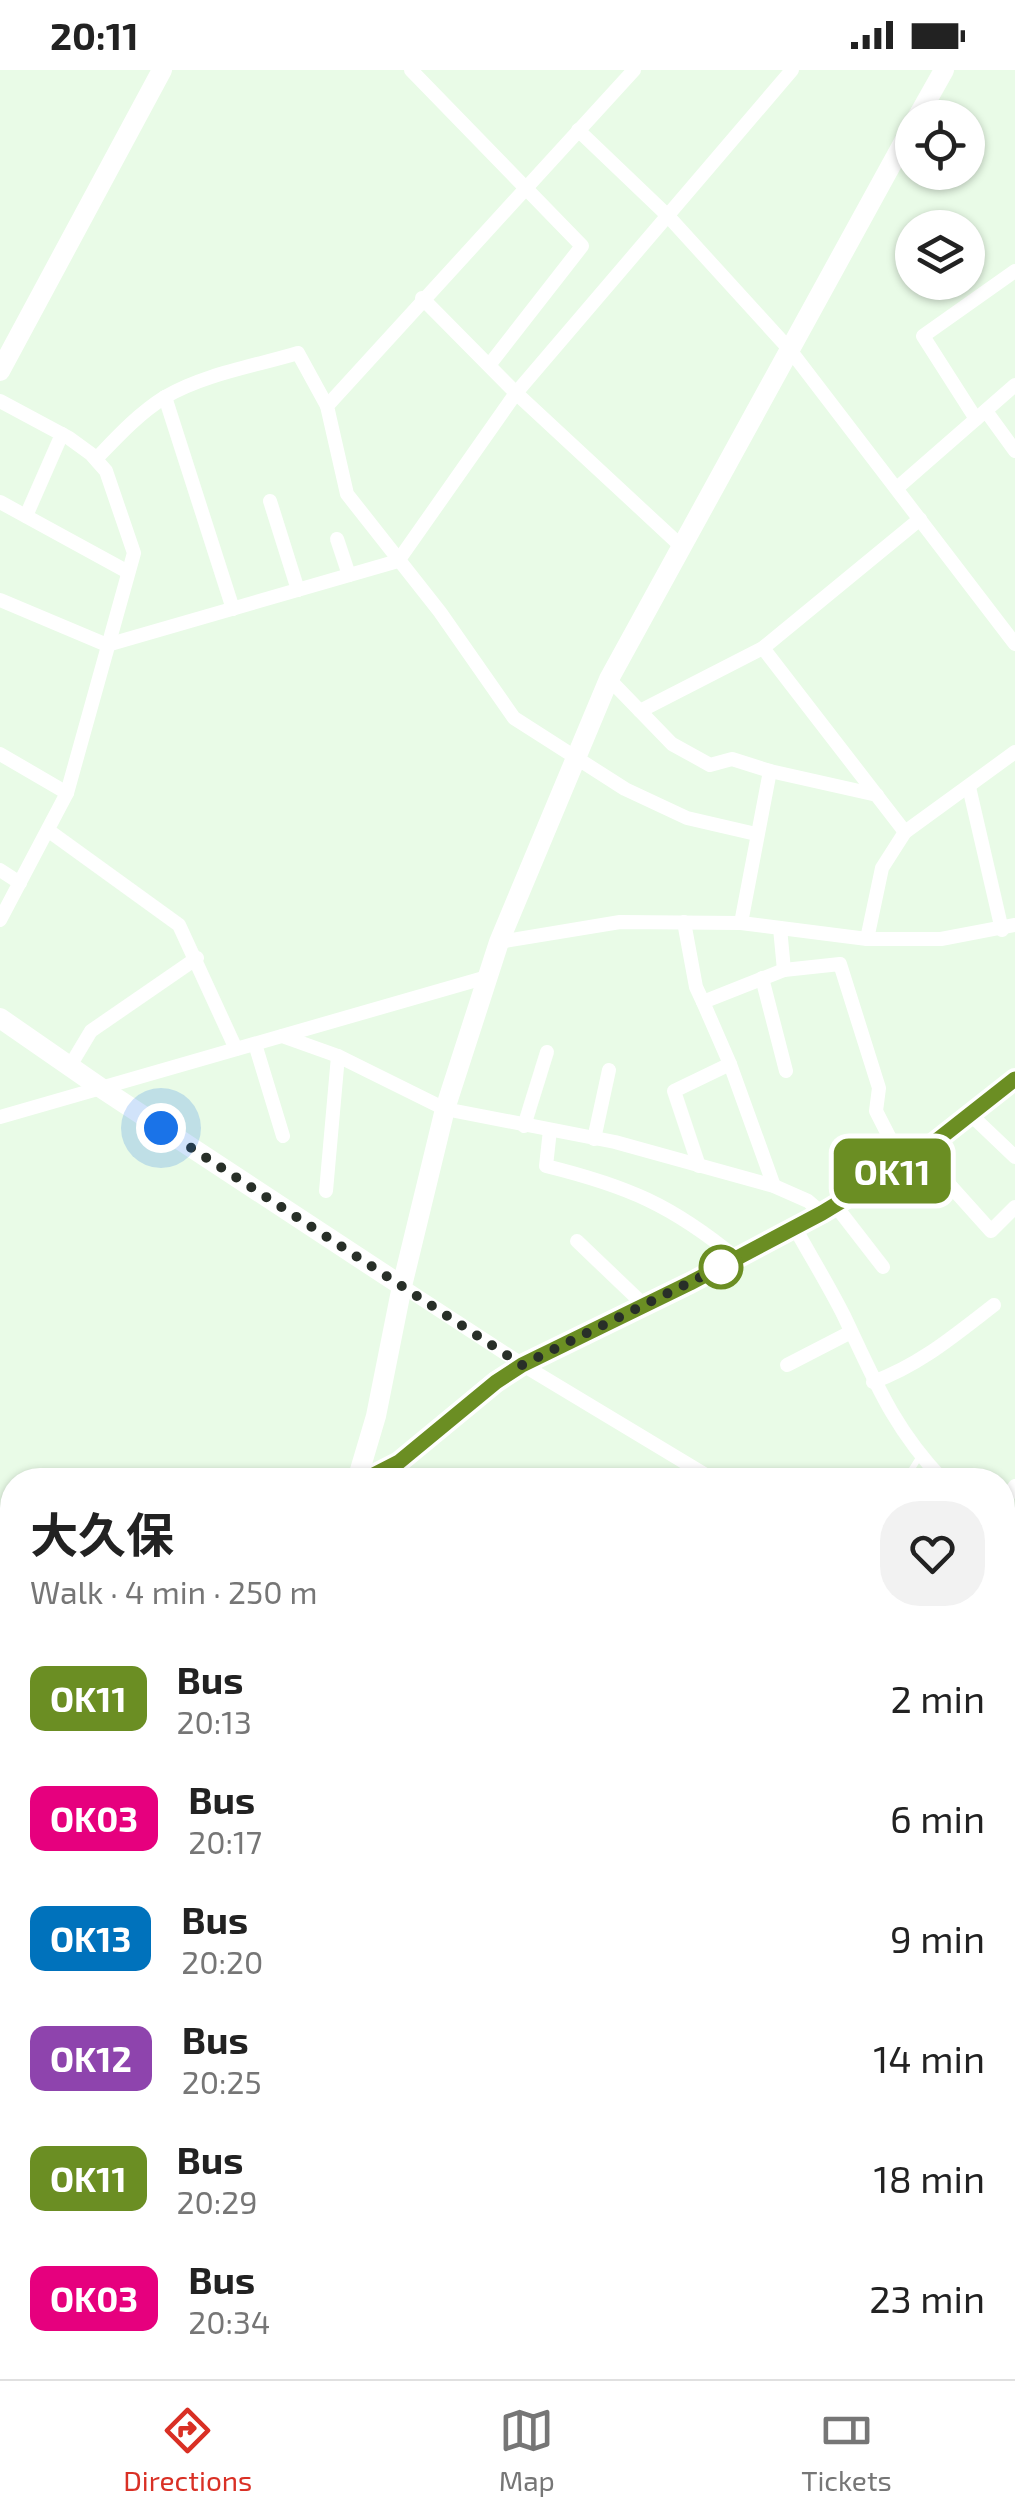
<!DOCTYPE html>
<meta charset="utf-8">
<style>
:root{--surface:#fff;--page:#f2f2f2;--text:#222;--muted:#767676;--line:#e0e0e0;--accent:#d93025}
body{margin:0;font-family:"Exo 2","Noto Sans JP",sans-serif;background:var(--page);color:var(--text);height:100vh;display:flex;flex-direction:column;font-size:38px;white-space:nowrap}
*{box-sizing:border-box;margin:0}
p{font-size:32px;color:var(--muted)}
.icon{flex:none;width:55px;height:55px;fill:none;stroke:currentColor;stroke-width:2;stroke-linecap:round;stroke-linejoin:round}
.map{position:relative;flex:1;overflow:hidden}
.details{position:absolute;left:0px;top:1398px;width:1015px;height:912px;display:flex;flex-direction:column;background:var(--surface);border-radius:40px 40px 0 0;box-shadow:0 2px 8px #0004}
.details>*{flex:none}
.badge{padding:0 20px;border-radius:15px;font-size:35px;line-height:65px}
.buttons{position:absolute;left:895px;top:30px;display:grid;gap:20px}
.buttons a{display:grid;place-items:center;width:90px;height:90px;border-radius:50%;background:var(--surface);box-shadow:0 2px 8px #0004;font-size:50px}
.you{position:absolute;width:50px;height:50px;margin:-25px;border:8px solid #fff;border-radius:50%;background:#1a73e8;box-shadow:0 0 0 15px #1a73e833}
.map>.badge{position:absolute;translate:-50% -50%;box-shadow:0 0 0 5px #fff}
.round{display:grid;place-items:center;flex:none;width:105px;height:105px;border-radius:40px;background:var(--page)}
.overview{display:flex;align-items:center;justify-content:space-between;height:170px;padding:0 30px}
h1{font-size:48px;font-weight:700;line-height:75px}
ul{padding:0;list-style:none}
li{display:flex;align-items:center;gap:30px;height:120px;padding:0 30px}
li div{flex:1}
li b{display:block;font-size:38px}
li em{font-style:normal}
li .badge{min-width:110px;font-weight:700;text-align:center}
.status{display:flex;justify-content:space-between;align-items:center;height:70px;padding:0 50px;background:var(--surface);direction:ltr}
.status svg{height:28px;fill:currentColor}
.dock{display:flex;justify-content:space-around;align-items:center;height:140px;border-top:2px solid var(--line);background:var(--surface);font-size:28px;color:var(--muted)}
.dock a{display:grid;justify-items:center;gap:5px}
.dock .selected{color:var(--accent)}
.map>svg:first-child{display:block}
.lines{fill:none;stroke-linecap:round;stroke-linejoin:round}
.lane{stroke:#fff;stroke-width:6}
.street{stroke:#fff;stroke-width:14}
.secondary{stroke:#fff;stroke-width:20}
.line-casing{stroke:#fff;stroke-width:22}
.line{stroke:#6b8e23;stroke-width:15}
.walk{stroke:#282f28;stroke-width:10;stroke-dasharray:0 18}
.stop-dot{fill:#fff;stroke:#6b8e23;stroke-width:5}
</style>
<div class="status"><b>20:11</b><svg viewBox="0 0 49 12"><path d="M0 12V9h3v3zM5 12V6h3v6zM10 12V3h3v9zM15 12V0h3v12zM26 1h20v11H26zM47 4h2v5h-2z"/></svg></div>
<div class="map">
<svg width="1015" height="2309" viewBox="0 0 1015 2309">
<rect width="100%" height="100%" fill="#e9fbe7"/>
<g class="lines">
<!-- lane -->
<g class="lane">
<path d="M905 1410 920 1386"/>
<path d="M1002 2057 1015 2036"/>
<path d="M1002 2288 1015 2268"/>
<path d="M912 2299V2298"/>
<path d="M990 2309 997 2298"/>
</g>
<!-- street -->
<g class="street">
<path d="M411 0 582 176 490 294"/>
<path d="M634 0 327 336 347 424 440 542 514 648 625 719 687 748 756 764"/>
<path d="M578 60 668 146 790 280 1015 574"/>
<path d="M422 228 516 323 682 477"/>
<path d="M165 327 233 539"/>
<path d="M0 331 69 368 91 384 106 401 134 483 67 723 0 850"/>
<path d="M986 341 1015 381"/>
<path d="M976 349 923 266 1015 201"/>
<path d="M96 389C117 367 138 344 165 327 204 304 255 296 298 283L327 336"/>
<path d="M897 418 1015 315"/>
<path d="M270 431 298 520"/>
<path d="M0 432 128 502"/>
<path d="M26 446 62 364"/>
<path d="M337 469 349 505"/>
<path d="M0 530 107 575 398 491 516 323 792 0"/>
<path d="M763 578 905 762"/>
<path d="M609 609 672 674 710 695 732 689 770 701 877 725"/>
<path d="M640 641 763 578 920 449"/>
<path d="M0 684 67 723"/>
<path d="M969 717 1002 860"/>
<path d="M49 761 179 855 236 979"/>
<path d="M0 800 20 813"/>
<path d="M684 852 696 917 703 932 784 900 840 894 879 1018 876 1041 903 1094"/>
<path d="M741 853 770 701"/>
<path d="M780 858 784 900"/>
<path d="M867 869 882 798 905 762 1015 682"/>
<path d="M499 872 620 852 741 853 867 869H941L1015 855"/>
<path d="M762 908 786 1001"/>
<path d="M703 932 730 994 774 1116"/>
<path d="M282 966 338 986 445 1039 615 1072 774 1116 808 1131 822 1143"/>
<path d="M255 974 283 1066"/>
<path d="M70 996 91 961 197 888"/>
<path d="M971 1045 1015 1087"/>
<path d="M0 1047 487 907"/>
<path d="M524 1056 547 982"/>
<path d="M550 1060 546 1096C627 1116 672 1135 736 1188"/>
<path d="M594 1069 609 1000"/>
<path d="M921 1083 991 1161 1015 1137"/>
<path d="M699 1096 674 1021 730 994"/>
<path d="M326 1121 338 986"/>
<path d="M835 1135 883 1197"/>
<path d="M795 1158C811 1187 829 1216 844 1246 874 1309 893 1358 943 1410"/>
<path d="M577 1171 645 1236"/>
<path d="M402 1216 523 1295 714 1410"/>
<path d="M787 1295 851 1262"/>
<path d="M873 1312C920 1295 955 1265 994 1235"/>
<path d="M1002 1434 1015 1416"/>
<path d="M1002 1465 1015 1476"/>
<path d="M1002 1579 1015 1559"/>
<path d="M0 1580 12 1559"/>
<path d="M0 1626 12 1634"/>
<path d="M0 1716 12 1693"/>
<path d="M1002 1911 1015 1919"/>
<path d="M0 1947 12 1954"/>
<path d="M1002 2233 1015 2213"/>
<path d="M0 2296 22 2309"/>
<path d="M555 2298 574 2309"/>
<path d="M41 2309 48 2298"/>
<path d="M158 2309 165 2298"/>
<path d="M352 2309 360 2298"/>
<path d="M654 2309 662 2298"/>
<path d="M760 2309 768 2298"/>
</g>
<!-- secondary -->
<g class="secondary">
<path d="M917 48 944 0"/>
<path d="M0 301 162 0"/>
<path d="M0 948 101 1018 402 1216"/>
<path d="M357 1410 376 1346 402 1216 445 1039 499 872 609 609 912 57"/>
<path d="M364 1410 399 1392 496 1311 523 1295 690 1213 822 1143 921 1083 1015 1009"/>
<path d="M0 2161 12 2134"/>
</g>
</g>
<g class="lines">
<defs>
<path id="line" d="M364 1410 399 1392 496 1312 522 1295 690 1213 822 1143 921 1083 1015 1009"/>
</defs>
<!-- line casing -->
<use href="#line" class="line-casing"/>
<!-- line -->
<use href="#line" class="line"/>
<!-- walk -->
<path class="walk" d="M161 1058 522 1295 721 1197"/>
</g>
<!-- markers -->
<circle class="stop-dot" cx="721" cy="1197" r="20"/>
</svg>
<div class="buttons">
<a><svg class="icon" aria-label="locate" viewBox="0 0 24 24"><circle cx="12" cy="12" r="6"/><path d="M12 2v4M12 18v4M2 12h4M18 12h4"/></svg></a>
<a><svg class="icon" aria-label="layers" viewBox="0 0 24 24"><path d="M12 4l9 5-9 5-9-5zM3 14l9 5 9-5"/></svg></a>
</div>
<div class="you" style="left:161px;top:1058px"></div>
<b class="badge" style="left:892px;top:1101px;background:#6b8e23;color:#fff">OK11</b>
<section class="details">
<div class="overview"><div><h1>大久保</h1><p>Walk · 4 min · 250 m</p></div><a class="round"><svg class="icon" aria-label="heart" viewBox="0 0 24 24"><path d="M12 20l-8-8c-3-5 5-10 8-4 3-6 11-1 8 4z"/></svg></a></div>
<ul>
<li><span class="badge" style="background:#6b8e23;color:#fff">OK11</span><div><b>Bus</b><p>20:13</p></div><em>2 min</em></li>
<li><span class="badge" style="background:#e6007e;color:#fff">OK03</span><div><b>Bus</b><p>20:17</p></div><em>6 min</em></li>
<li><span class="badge" style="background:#0072bc;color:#fff">OK13</span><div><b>Bus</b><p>20:20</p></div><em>9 min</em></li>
<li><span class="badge" style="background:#8e44ad;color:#fff">OK12</span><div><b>Bus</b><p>20:25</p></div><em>14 min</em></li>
<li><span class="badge" style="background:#6b8e23;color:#fff">OK11</span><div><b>Bus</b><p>20:29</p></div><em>18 min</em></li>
<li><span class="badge" style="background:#e6007e;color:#fff">OK03</span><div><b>Bus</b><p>20:34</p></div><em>23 min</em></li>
</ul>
</section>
</div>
<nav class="dock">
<a class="selected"><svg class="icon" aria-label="directions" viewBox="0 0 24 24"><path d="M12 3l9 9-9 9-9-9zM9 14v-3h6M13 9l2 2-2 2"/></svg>Directions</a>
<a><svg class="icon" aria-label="map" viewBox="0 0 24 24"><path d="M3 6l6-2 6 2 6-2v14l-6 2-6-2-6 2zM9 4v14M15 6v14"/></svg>Map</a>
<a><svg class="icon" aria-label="tickets" viewBox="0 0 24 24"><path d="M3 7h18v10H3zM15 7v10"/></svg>Tickets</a>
</nav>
